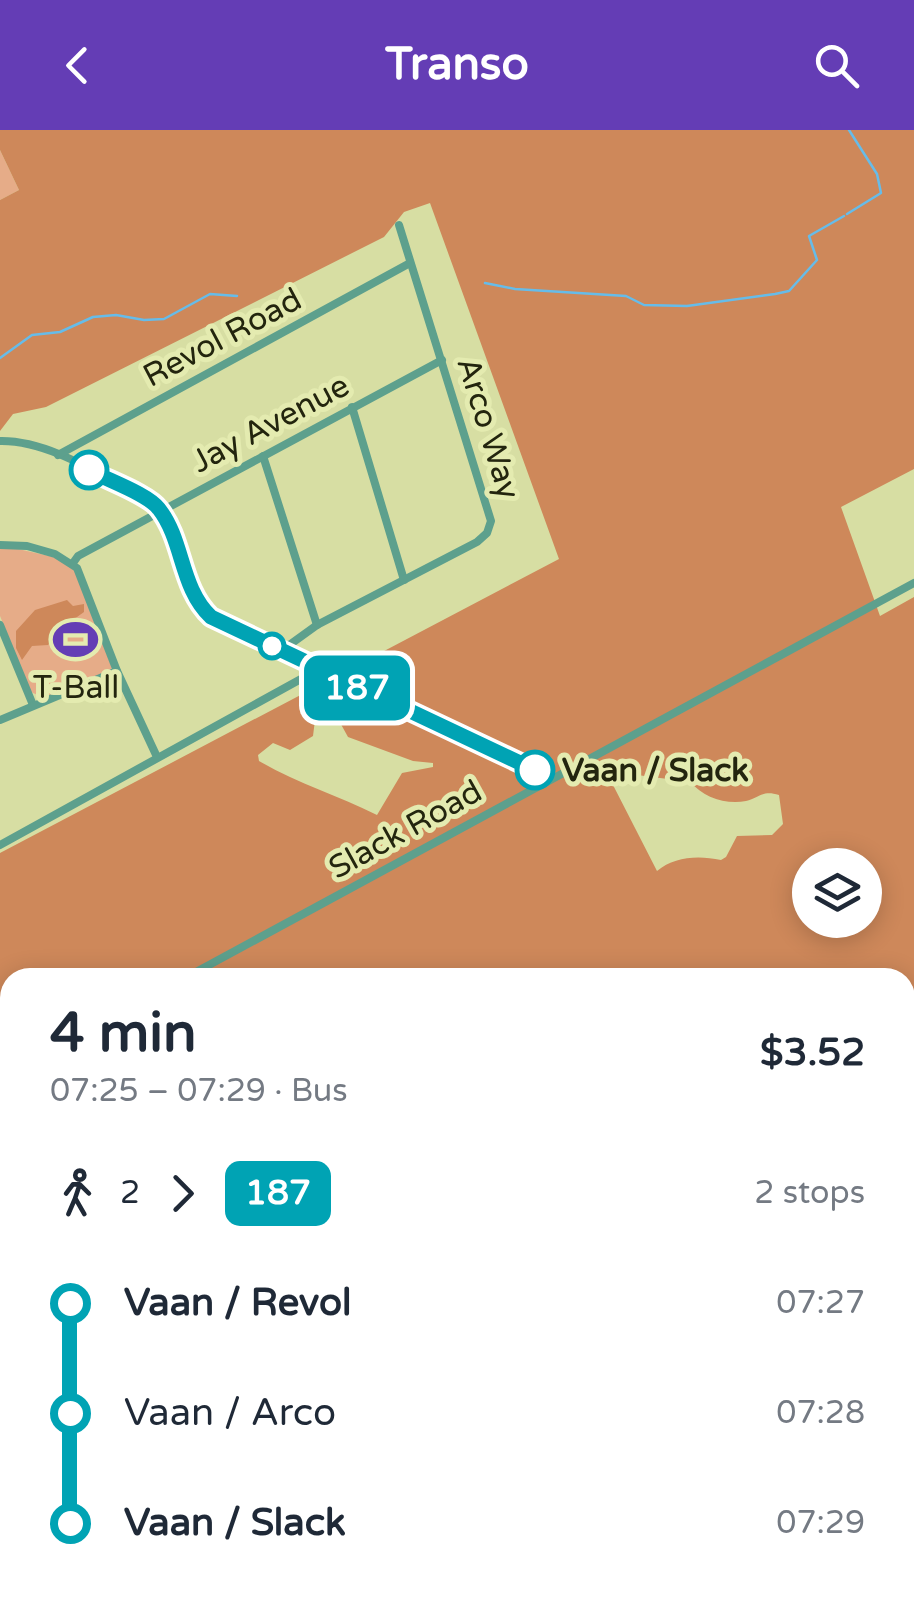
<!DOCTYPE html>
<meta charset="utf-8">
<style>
:root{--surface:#fff;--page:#f2f2f3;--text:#1f2937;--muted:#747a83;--accent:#643db5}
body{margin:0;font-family:"Varela Round",sans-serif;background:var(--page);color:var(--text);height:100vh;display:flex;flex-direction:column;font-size:38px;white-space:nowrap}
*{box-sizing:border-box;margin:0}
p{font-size:32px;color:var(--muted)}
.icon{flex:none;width:55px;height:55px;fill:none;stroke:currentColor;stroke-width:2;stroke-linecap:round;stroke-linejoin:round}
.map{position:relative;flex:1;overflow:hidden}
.side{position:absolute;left:0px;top:838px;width:915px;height:632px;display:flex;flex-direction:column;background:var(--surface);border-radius:30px 30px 0 0;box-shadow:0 5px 25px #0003}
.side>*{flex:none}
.badge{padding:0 20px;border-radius:15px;font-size:35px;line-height:65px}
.tools{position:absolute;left:792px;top:718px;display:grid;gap:20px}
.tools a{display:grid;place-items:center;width:90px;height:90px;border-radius:50%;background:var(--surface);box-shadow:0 5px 25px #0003;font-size:50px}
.map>.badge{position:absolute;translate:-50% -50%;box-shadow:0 0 0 5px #fff}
.legs{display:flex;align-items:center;gap:15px;height:110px;padding:0 50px;font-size:32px}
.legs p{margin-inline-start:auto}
.overview{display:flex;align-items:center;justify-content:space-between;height:170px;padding:0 50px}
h1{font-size:55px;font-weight:700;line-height:75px}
ul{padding:0 50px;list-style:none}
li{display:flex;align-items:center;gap:35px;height:110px;font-size:38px}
li i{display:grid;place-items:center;width:15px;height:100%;margin:0 12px;background:currentColor}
li i::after{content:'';width:25px;height:25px;margin:-12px;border:8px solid;border-radius:50%;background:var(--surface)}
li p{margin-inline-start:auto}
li:first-child i{background:linear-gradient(#0000 50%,currentColor 0)}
li:last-child i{background:linear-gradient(currentColor 50%,#0000 0)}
header{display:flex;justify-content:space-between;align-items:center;height:130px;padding:0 50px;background:var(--accent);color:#fff;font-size:45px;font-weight:700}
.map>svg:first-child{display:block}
.green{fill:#e6ac88}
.forest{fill:#ce885a;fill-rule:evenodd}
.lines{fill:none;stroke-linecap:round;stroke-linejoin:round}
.stream{stroke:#66bce9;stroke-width:2.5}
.minor{stroke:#5da08d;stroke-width:8}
.major{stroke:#086552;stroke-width:10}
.line-1-casing{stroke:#fff;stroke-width:22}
.line-1{stroke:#00a3b4;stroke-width:15}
.stop-1-dot{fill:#fff;stroke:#00a3b4;stroke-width:5}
.labels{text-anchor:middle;stroke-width:10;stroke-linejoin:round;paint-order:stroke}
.street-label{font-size:32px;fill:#23250e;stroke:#e4ebb0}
.poi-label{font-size:32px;fill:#23250e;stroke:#e4ebb0}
.stop-label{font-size:32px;font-weight:bold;fill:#23250e;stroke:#e4ebb0;text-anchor:start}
</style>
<header><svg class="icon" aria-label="back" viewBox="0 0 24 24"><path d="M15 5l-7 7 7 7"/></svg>Transo<svg class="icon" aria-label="search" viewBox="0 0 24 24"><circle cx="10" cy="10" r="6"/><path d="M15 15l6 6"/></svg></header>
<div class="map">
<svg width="914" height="1469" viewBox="0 0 914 1469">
<rect width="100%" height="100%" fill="#d7dea3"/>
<!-- green -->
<g class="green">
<path d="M0 20 19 60 0 70Z"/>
<path d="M9 417 54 427 75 440 112 538 110 541 44 568 31 562 0 486V419Z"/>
<path d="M10 966V1083L0 1088V971Z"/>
</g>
<!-- forest -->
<g class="forest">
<path d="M0 0H914V339L841 377 880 486 914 467V893L905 898V848H10V966L0 971V723L559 429 430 73 404 82 384 107 46 277 13 284 0 301V70L19 60 0 20ZM332 578 348 607 413 631 433 633V637L402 643 377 685C337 665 299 654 259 631L258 625 273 613 290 620 313 606 315 590 329 592 326 580ZM637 645 691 652C702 667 726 675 746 671 760 667 763 660 779 665L783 694 772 705 737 706 726 727 721 730C697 725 674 727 657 741L613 655 620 649ZM810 735H865V790H810Z"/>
<path d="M67 470 73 476 84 474V482L63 497 48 515 32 516 22 530 16 518V501L35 480Z"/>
<path d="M10 1083V1153L0 1119V1088Z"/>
<path d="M138 1460H641L625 1469H142Z"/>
</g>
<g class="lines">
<!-- stream -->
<g class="stream">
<path d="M847 84 881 63 877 44 849 0"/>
<path d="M485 153 515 159 626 166 644 175 687 176 775 164 789 161 817 130 809 106 844 86"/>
<path d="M0 228 32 205 60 202 93 187 116 185 144 190 164 189 210 164 237 166"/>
</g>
<!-- minor -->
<g class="minor">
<path d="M352 277 404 450"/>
<path d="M0 311C52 310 107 350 153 372L161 380 201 478 211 487 551 647"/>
<path d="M58 325 410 133"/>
<path d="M263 326 317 495"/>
<path d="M0 415 27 416 55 424 77 438 117 541 157 627"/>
<path d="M73 433 78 426 442 230"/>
<path d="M0 495 33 575"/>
<path d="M281 521 317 495 477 412 487 403 491 391 399 95"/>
<path d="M0 590 117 541"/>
<path d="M0 715 310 544 314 538"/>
<path d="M185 848 914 453"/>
<path d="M0 948 10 942"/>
<path d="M905 949 914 944"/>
<path d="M0 956 10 951"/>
<path d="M905 1061 914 1056"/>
<path d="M905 1150 914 1145"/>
<path d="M905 1262 914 1257"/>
<path d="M525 1469 541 1460"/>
</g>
<!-- major -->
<g class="major">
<path d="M0 1162 10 1187"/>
<path d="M0 1186 10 1211"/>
<path d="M110 1460 114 1469"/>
<path d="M120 1460 123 1469"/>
</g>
</g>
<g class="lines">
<defs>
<path id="line-1" d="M89 340C107 350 148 364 159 379 184 411 180 458 211 487L535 640"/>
</defs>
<!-- line-1 casing -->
<use href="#line-1" class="line-1-casing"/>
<!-- line-1 -->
<use href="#line-1" class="line-1"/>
</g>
<!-- icons -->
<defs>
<symbol id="stadium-bare" viewBox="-9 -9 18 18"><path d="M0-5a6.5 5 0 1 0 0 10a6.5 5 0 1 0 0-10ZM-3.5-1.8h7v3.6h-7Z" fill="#643db5" stroke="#e4ebb0" stroke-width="2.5" paint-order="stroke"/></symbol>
</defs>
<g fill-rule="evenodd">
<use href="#stadium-bare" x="44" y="478" width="63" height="63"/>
</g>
<!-- markers -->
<g class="stop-1-dot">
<circle cx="89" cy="340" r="18"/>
<circle cx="272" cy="516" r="12"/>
<circle cx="535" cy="640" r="18"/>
</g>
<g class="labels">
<!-- street labels -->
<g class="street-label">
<text transform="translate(222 207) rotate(-28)" y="11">Revol Road</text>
<text transform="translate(270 293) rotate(-28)" y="11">Jay Avenue</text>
<text transform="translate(489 298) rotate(73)" y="11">Arco Way</text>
<text transform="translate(405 699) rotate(-29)" y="11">Slack Road</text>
</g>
<!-- poi labels -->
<g class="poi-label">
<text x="76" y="568">T-Ball</text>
</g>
<!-- stop labels -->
<g class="stop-label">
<text x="562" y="651">Vaan / Slack</text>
</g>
</g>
</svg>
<div class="tools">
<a><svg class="icon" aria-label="layers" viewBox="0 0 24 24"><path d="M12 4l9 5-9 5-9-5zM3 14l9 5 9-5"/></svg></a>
</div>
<b class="badge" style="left:357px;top:558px;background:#00a3b4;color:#fff">187</b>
<section class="side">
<div class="overview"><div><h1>4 min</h1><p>07:25 – 07:29 · Bus</p></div><b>$3.52</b></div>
<div class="legs"><svg class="icon" aria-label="walk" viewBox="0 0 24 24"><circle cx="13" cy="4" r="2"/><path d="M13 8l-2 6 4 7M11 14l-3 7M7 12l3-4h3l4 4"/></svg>2<svg class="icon" aria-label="forward" viewBox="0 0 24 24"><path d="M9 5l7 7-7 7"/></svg><b class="badge" style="background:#00a3b4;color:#fff">187</b><p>2 stops</p></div>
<ul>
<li><i style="color:#00a3b4"></i><b>Vaan / Revol</b><p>07:27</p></li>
<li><i style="color:#00a3b4"></i><span>Vaan / Arco</span><p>07:28</p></li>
<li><i style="color:#00a3b4"></i><b>Vaan / Slack</b><p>07:29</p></li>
</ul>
</section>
</div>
